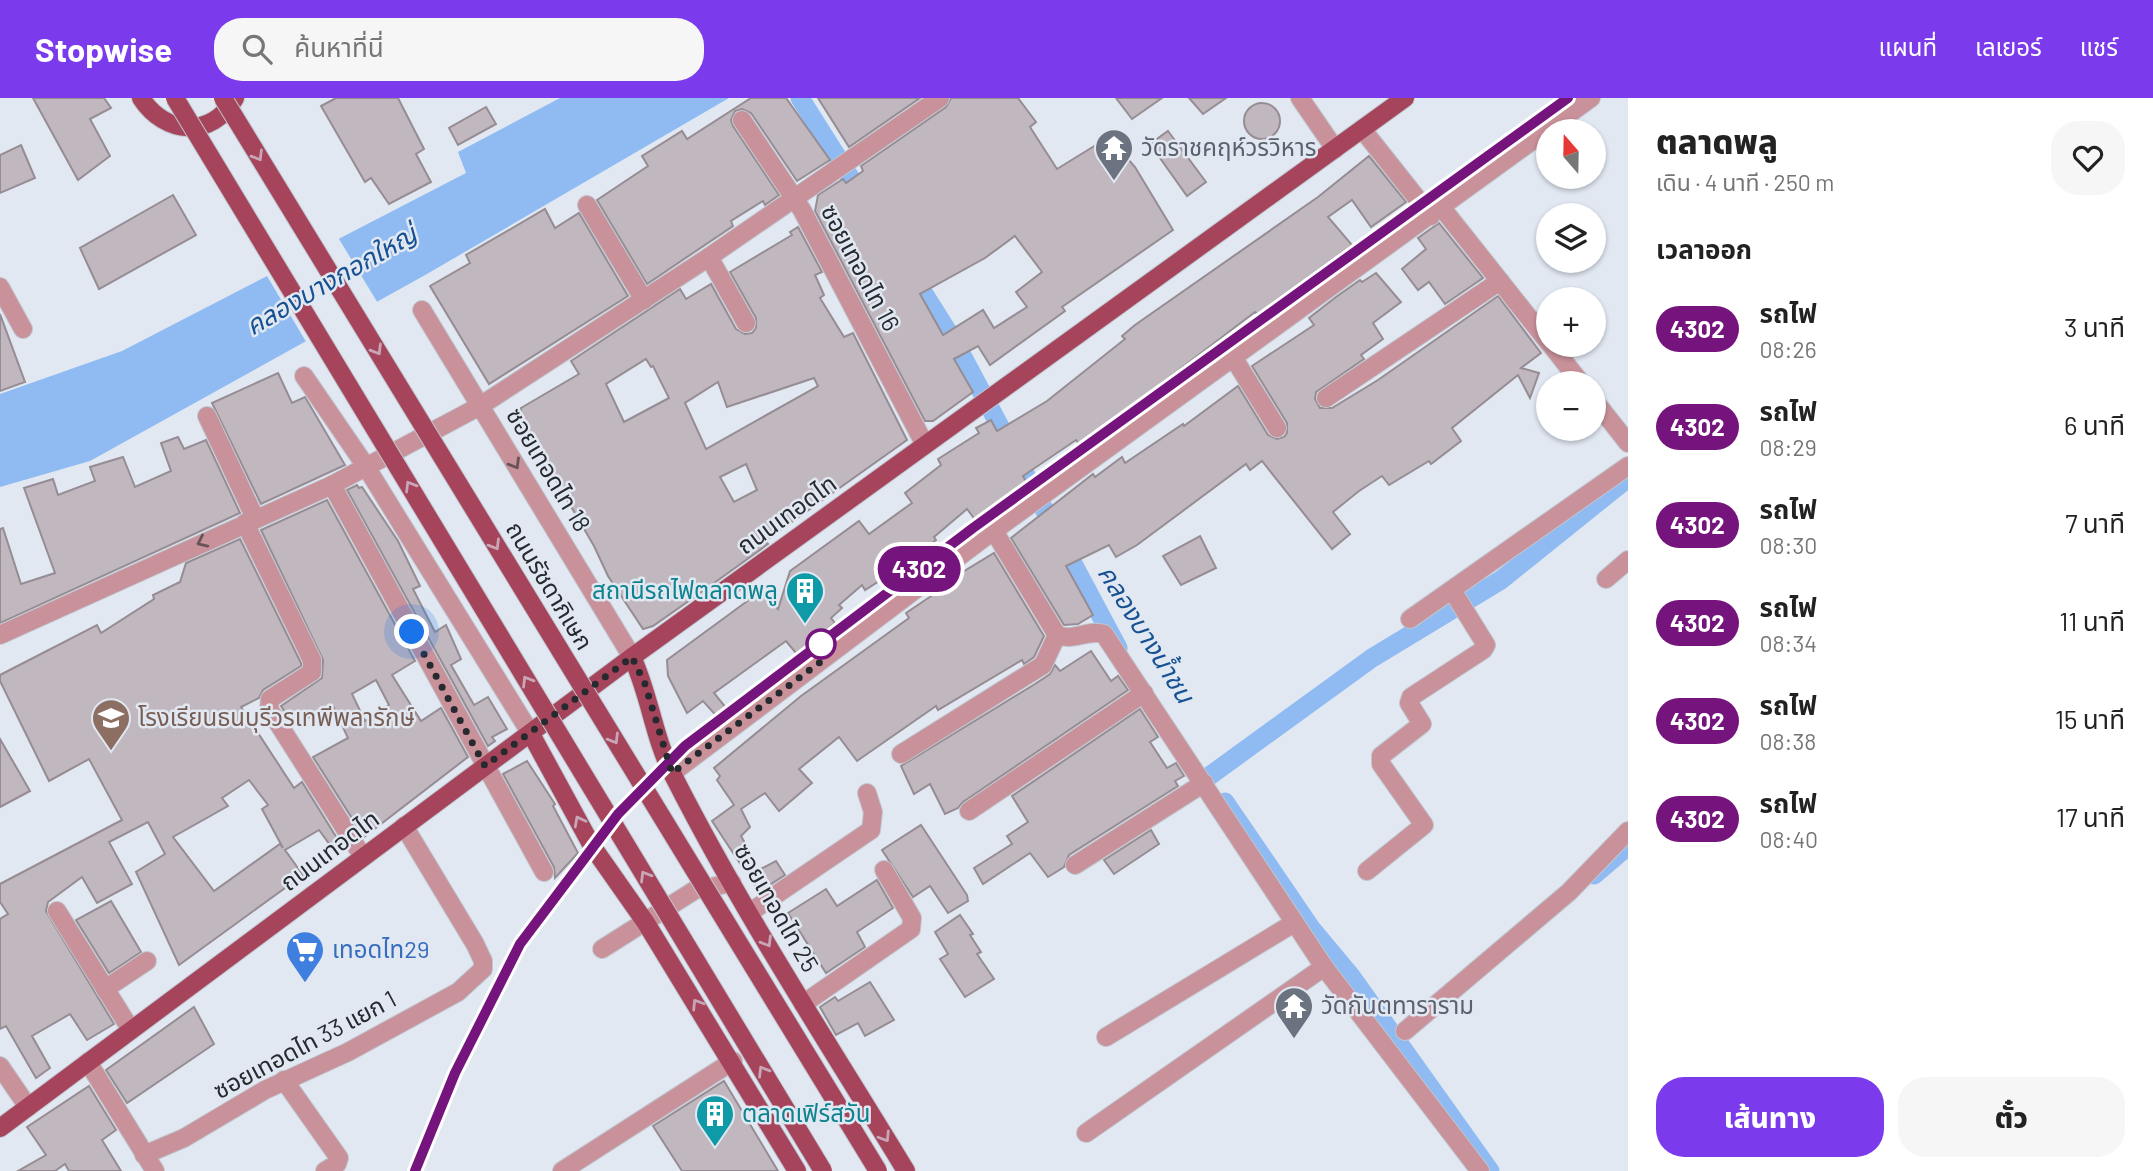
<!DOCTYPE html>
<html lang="th">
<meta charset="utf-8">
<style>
:root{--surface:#fff;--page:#f6f6f6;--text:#222;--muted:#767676;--accent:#7c3aed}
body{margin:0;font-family:Barlow,"Noto Sans Thai",sans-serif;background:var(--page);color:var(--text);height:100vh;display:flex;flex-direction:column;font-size:26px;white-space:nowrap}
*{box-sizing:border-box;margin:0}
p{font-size:23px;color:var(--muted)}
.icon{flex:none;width:38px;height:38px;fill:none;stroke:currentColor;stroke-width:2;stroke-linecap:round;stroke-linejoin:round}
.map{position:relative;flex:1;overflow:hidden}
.panel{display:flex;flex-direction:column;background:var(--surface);width:525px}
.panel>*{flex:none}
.badge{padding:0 14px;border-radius:23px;font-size:24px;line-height:46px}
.needle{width:46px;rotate:340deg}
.buttons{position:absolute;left:1536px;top:21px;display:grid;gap:14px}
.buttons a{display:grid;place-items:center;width:70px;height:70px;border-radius:50%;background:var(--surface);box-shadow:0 2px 5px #0004;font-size:35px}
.you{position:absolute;width:35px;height:35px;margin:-18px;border:5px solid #fff;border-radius:50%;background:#1a73e8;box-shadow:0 0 0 10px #1a73e833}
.map>.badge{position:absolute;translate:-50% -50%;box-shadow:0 0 0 4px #fff}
h2{padding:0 28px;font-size:26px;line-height:63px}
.round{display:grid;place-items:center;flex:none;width:74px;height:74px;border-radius:28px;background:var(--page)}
.head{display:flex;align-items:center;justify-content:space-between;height:119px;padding:0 28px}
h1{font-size:33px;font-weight:800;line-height:52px}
.primary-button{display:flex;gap:14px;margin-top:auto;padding:14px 28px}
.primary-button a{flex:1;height:80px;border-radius:28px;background:var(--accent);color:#fff;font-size:28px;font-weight:800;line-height:80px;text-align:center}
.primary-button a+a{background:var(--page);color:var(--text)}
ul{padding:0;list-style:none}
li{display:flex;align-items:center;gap:21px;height:98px;padding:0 28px}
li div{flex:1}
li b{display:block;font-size:26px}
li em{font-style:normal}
li .badge{min-width:77px;font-weight:700;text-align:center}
header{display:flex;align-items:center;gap:42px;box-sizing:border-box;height:98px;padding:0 35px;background:var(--accent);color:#fff}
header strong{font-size:33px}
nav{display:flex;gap:38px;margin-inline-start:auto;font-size:24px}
.search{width:490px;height:63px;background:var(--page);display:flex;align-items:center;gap:18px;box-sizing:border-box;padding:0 24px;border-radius:28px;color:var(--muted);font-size:26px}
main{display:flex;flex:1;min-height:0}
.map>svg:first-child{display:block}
.water{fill:#8fbbf2}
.pier{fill:#e1e8f2}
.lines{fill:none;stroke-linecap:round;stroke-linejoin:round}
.canal{stroke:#8fbbf2;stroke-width:19}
.building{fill:#c1b7be;stroke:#968c93;stroke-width:2;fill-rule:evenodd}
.minor-casing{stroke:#bfc6cf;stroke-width:20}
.major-casing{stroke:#bfc6cf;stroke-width:20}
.minor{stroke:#c9919a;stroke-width:18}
.major{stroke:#a5445b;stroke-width:18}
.rail-casing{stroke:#4e5257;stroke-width:8}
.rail{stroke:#e1e8f2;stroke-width:5;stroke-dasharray:16;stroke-linecap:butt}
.major-bridge-casing{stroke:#bfc6cf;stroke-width:20;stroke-linecap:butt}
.major-bridge{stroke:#a5445b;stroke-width:18}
.oneway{stroke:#c9a6b6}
.oneway2{stroke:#675359}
.line-casing{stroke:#fff;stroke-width:16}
.line{stroke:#75147c;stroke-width:10}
.walk{stroke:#26292d;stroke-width:7;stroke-dasharray:0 12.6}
.stop-dot{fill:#fff;stroke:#75147c;stroke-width:3.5}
.labels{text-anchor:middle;stroke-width:5;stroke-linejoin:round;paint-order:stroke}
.worship-label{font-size:24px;fill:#5b616d;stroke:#e1e8f2;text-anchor:start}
.street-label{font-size:24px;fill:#26292d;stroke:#e1e8f2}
.culture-label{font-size:24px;fill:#0d838f;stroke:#e1e8f2;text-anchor:end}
.education-label{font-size:24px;fill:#785e54;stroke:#e1e8f2;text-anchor:start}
.shop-label{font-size:24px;fill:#366cbe;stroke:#e1e8f2;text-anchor:start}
.water-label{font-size:26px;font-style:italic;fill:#175192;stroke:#e1e8f2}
</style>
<header>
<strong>Stopwise</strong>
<div class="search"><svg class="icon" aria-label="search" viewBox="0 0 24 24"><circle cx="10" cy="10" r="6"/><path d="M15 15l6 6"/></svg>ค้นหาที่นี่</div>
<nav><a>แผนที่</a><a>เลเยอร์</a><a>แชร์</a></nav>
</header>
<main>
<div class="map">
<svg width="1628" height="1073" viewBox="0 0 1628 1073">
<rect width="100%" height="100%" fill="#e1e8f2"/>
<!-- water -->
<path class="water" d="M560 0H729L427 176 90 363 0 389V296L122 253 466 75 458 54Z"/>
<!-- pier -->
<path class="pier" d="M336 136 379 207 308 247 264 173Z"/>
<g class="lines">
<!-- canal -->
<g class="canal">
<path d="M800 0 865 103"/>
<path d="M909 172 957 248 1118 550"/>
<path d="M1208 679 1372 560 1501 482 1628 380"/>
<path d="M1225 704 1311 830 1351 878 1490 1073"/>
<path d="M1594 777 1628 748"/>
</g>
</g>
<!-- building -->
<g class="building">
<path d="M33 0H104L111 10 90 21 110 58 78 82Z"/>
<path d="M336 0H398L424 51 416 56 431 84 389 106 371 80 365 84 321 8Z"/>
<path d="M751 0H786L830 62 797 83 751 15 742 11 735 13 731 22 733 28 779 97 765 107 763 103 731 123 733 128 647 186 597 102 648 68 642 58 682 33 687 41Z"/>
<path d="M818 0H920L849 49Z"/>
<path d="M951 0H1018L1036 24 1030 29 1057 71 1109 39 1135 69 1173 132 1062 209 1065 213 990 267 978 248 954 261 973 294 933 323H925L815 113 818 97 843 81 846 85 863 73 861 68 946 9ZM1015 138 1042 174 1016 194 1027 209 994 230 983 212 943 237 920 196 985 160Z"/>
<path d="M1116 0H1162L1132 21Z"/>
<path d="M1189 0H1226L1203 16Z"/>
<circle cx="1262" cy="23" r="18"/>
<path d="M486 9 496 26 458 47 449 30Z"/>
<path d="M1168 33 1206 84 1187 98 1150 46Z"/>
<path d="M21 47 35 80 0 95V57Z"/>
<path d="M1369 58 1406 104 1371 129 1352 102 1328 119 1352 147 1257 216 1255 214 1080 347 1076 342 1023 378 1028 387 1016 396 976 423 967 411 934 439 936 442 911 460 915 466 899 479 895 473 865 492 862 487 839 507 842 510 831 520 835 525 796 555 786 543 714 595 731 616 721 623 703 603 687 615 668 578 667 562 761 493 778 511 790 473 859 423 869 436 912 405 905 395 941 367 938 361 979 335 976 330 991 322 997 333 1047 303 1125 241 1122 238 1135 227 1318 99Z"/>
<path d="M173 97 196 137 99 191 80 150Z"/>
<path d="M545 111 555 130 579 115 628 198 489 286 430 188 470 165 466 157Z"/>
<path d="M1439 125 1483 180 1445 206 1429 184 1418 192 1402 171 1426 151 1418 140Z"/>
<path d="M798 129 822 174 815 177 824 197 820 200 844 239 853 235 907 342 765 443 768 446 710 488 653 528 643 531 608 478 594 448 530 338 521 319V310L579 276 571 263 680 191 686 201 711 186 736 231 745 236 752 235 756 230V220L730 174 792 137 790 134ZM646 261 651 269 653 268 669 300 624 324 606 286ZM814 280 818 288 706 351 685 305 718 284 727 309ZM746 366 757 392 734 404 720 379Z"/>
<path d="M1376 175 1401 204 1373 225 1383 241 1361 257 1364 261 1316 294 1315 301 1320 310H1332L1378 282 1498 198 1541 255 1521 270 1539 275 1530 300 1518 277 1452 330 1461 343 1431 366 1429 363 1389 387 1382 378 1359 393 1333 414 1350 436 1332 451 1262 363 1250 372 1246 366 1137 447 1116 459 1109 447 1066 468 1093 517 1078 526 1064 527 1011 440 1093 376 1095 379 1122 359 1125 365 1183 326 1184 328 1238 288 1268 337 1277 341 1284 339 1287 335V325L1252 268 1314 227 1309 220 1336 199 1360 182 1362 184Z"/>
<path d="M0 216 25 284 0 293Z"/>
<path d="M278 275 292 305 305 299 345 367 261 406 212 305Z"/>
<path d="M178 339 184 351 206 342 240 415 0 525V431L3 430 21 486 55 475 24 390 53 381 58 397 95 383 90 369 123 359 135 389 171 373 161 345Z"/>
<path d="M357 387 359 390 362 389 398 443 420 488 413 491 435 534 446 527 461 561 451 567 474 607 488 599 507 631 492 639 495 643 488 648 347 392Z"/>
<path d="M327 402 415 563 392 577 421 623 441 610 468 659 364 739 313 659 348 640 333 608 293 627 281 608 322 580 323 562 261 432ZM376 582 389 607 365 623 352 596Z"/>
<path d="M1200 438 1216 470 1181 487 1163 458Z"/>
<path d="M240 441 301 565V568L263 592 259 600 241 609 294 690 302 684 340 745 333 751 319 732 285 752 303 777 179 867 136 774 165 756 148 724 109 744 132 786 97 805 82 779 48 804 46 813 114 926 87 942 70 916 32 938 50 970 36 980 6 928 0 931V821L8 816 0 804V786L122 722 89 661 49 683 0 583V577L97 527 101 535 154 501 153 497 180 484 186 465ZM249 682 268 707 262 711 283 750 280 746 214 793 173 739 228 708 222 700Z"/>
<path d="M994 455 1044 538 1034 559 1024 566 1022 562 938 612 936 608 857 663 839 639 799 671 812 685 779 713 765 695 741 711 750 729 741 738 755 763 743 770 712 723 734 707 717 682 720 678 714 670 801 598 909 520 906 515 940 492 938 489Z"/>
<path d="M1091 553 1111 583 1118 578 1128 592 963 704 958 710 945 716 930 686 914 696 901 668 1035 586 1050 576 1055 567 1060 573Z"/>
<path d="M1140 611 1158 639 1150 644 1167 670 1176 665 1184 678 1175 683 1178 688 1069 757 1064 769 1048 779 1030 755 983 786 974 770 1012 746 1007 738 1028 724 1012 698Z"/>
<path d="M0 641 30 693 0 709Z"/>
<path d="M527 663 555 706 553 708 578 755 555 780 554 769 503 676Z"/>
<path d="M921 727 967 797 968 803 948 815 930 788 913 799 882 752Z"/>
<path d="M1151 732 1159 746 1114 776 1104 762Z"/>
<path d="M776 763 785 777 759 794 749 777Z"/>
<path d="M877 782 893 810 857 834 865 849 826 875 788 815 826 791 837 808Z"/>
<path d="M111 803 141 854 109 875 76 822Z"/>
<path d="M960 817 973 836 970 837 981 854 977 856 994 881 965 899 940 861 948 856 935 834Z"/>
<path d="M870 884 894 922 865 938 858 925 836 937 820 909 835 899 838 903Z"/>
<path d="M194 909 214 946 127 1005 106 972Z"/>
<path d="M724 983 778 1073H682L653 1028Z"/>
<path d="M89 988 116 1032 102 1042 121 1073H69L65 1066 55 1073H18L46 1057 27 1029Z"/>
</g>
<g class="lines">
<defs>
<g id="minor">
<path d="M1300 0 1335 51"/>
<path d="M742 22 802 112 925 347"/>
<path d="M1362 31 1431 118"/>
<path d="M587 107 644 202"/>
<path d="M1442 110 1549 245"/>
<path d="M709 159 746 225"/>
<path d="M0 189 23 231"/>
<path d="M422 212 632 559"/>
<path d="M1551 247 1581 285"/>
<path d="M1233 259 1277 330"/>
<path d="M304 278 365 367 531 636"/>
<path d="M1326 300 1500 183"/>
<path d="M1594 302 1628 345"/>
<path d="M207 318 255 420"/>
<path d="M332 387 544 774"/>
<path d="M245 425 312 562V574L270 601 269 611 363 759"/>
<path d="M994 433 1057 537C1073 544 1087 531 1104 536L1324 869 1480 1073"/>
<path d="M1606 481 1628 462"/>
<path d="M1410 521 1628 368"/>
<path d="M0 537 332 387 480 308 709 159 940 0"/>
<path d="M901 656 1043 567 1057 537"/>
<path d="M672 675 981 442 1591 0"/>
<path d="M969 713 1144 595"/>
<path d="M1075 767 1204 685"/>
<path d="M1367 773 1424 727 1381 666V658L1422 626 1409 605 1411 599 1483 552 1486 547 1452 492"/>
<path d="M57 813 131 932"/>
<path d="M749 815 871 732 873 714 867 695"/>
<path d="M602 851 695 792 732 785"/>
<path d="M105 891 147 863"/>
<path d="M803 906 911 831 912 820 884 772"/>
<path d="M1405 933 1569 794 1628 733"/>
<path d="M1106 939 1294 825"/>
<path d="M88 964 155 1073"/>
<path d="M0 968 28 1009"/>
<path d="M284 982 339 1060 337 1066 325 1073"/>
<path d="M1086 1035 1324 869"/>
<path d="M144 1057 184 1040 265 992 348 954 458 894 483 871V863L475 846 404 728"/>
<path d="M562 1073 733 963"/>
</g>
<g id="major">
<path d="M141 0C165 37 212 41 235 0"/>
<path d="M632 559C650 597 654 642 674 679 743 815 827 943 906 1073"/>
<path d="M531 636 592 748 646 825 797 1073"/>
<path d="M0 1030 632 559 1405 0"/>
</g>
</defs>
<!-- minor casing -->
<use href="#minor" class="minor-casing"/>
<!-- major casing -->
<use href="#major" class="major-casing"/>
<!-- minor -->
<use href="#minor" class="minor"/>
<!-- major -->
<use href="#major" class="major"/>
<defs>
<path id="rail" d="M415 1073 455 975 520 846 618 716 685 648 973 430 1568 0"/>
</defs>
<!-- rail casing -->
<use href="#rail" class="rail-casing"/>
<!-- rail -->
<use href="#rail" class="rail"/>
<defs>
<g id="major-bridge">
<path d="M175 0 823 1073"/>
<path d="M223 0 878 1073"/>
</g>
</defs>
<!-- major-bridge casing -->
<use href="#major-bridge" class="major-bridge-casing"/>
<!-- major-bridge -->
<use href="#major-bridge" class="major-bridge"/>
</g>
<!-- one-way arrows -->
<defs><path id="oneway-chevron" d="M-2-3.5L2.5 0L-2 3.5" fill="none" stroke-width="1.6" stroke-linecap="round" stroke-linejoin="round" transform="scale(1.75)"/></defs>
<g class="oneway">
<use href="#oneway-chevron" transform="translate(258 58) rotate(59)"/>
<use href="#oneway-chevron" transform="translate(377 252) rotate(59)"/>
<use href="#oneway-chevron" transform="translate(410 388) rotate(-121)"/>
<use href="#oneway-chevron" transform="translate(495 447) rotate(59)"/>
<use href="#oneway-chevron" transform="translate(527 583) rotate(-121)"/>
<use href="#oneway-chevron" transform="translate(614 641) rotate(59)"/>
<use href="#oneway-chevron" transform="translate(579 723) rotate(-118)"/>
<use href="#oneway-chevron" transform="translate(645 778) rotate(-121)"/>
<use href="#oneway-chevron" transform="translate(767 844) rotate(59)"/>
<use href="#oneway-chevron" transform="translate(697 906) rotate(-122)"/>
<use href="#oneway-chevron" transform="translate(763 973) rotate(-121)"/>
<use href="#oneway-chevron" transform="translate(885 1039) rotate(58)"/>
</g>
<g class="oneway2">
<use href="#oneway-chevron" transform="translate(515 366) rotate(59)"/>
<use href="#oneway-chevron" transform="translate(202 444) rotate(155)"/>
</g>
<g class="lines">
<defs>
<path id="line" d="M415 1073 455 975 520 846 618 716 685 648 973 430 1568 0"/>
</defs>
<!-- line casing -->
<use href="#line" class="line-casing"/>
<!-- line -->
<use href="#line" class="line"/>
<!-- walk -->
<path class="walk" d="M412 534 485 668 632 559 645 586 672 675 823 562 821 546"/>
</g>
<!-- icons -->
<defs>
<symbol id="temple-pin" viewBox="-11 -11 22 30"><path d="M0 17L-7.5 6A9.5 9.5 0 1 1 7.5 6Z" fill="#6b7280" stroke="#e1e8f2"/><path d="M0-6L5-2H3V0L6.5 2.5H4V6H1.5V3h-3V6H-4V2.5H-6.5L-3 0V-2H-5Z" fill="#fff"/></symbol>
<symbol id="building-pin" viewBox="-11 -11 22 30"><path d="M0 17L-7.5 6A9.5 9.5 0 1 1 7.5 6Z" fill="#0f9aa8" stroke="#e1e8f2"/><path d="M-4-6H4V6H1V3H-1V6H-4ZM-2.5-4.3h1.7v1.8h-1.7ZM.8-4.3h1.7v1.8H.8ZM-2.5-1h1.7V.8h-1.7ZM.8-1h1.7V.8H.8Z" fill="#fff"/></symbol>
<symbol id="school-pin" viewBox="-11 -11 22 30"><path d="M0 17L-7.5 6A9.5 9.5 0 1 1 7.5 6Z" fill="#8d6e63" stroke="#e1e8f2"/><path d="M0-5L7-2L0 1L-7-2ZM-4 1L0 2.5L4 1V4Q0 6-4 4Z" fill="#fff"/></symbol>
<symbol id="supermarket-pin" viewBox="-11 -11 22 30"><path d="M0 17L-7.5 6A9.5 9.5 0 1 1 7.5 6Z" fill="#3f7fe0" stroke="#e1e8f2"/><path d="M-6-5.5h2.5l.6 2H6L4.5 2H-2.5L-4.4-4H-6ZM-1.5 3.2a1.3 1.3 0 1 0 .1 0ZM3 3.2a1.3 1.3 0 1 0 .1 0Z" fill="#fff"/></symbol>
</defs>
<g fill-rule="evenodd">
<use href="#temple-pin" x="1092" y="28" width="44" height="60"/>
<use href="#building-pin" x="783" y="471" width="44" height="60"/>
<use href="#school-pin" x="89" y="598" width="44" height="60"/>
<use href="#supermarket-pin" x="283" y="830" width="44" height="60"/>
<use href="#temple-pin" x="1272" y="886" width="44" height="60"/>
<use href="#building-pin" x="693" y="994" width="44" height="60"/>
</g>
<!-- markers -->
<circle class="stop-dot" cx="821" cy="546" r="14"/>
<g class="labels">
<!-- worship labels -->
<g class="worship-label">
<text x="1141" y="58">วัดราชคฤห์วรวิหาร</text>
<text x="1321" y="916">วัดกันตทาราราม</text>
</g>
<!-- street labels -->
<g class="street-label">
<text transform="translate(860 170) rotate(62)" y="8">ซอยเทอดไท 16</text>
<text transform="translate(548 372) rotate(59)" y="8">ซอยเทอดไท 18</text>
<text transform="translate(787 417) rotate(-36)" y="8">ถนนเทอดไท</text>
<text transform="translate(549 488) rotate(59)" y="8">ถนนรัชดาภิเษก</text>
<text transform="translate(330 753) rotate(-37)" y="8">ถนนเทอดไท</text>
<text transform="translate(776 810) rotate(60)" y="8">ซอยเทอดไท 25</text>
<text transform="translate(305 947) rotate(-28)" y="8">ซอยเทอดไท 33 แยก 1</text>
</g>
<!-- culture labels -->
<g class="culture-label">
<text x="778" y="501">สถานีรถไฟตลาดพลู</text>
<text x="742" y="1024" text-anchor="start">ตลาดเฟิร์สวัน</text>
</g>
<!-- education labels -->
<g class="education-label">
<text x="138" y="628">โรงเรียนธนบุรีวรเทพีพลารักษ์</text>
</g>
<!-- shop labels -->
<g class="shop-label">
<text x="332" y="860">เทอดไท29</text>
</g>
<!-- water labels -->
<g class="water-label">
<text transform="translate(331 182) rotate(-30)" y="9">คลองบางกอกใหญ่</text>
<text transform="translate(1146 536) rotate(58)" y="9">คลองบางน้ำชน</text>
</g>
</g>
</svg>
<div class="buttons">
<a><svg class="needle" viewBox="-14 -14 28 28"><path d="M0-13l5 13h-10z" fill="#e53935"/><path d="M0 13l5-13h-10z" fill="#767676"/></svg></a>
<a><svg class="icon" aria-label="layers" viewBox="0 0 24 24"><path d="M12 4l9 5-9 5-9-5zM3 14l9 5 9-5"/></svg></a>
<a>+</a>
<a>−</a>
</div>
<div class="you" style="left:412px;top:534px"></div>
<b class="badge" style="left:919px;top:471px;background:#75147c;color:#fff">4302</b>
</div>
<section class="panel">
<div class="head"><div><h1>ตลาดพลู</h1><p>เดิน · 4 นาที · 250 m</p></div><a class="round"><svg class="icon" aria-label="heart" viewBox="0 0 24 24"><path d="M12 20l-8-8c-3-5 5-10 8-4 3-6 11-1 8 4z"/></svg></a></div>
<h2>เวลาออก</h2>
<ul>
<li><span class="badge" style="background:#75147c;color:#fff">4302</span><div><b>รถไฟ</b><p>08:26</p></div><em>3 นาที</em></li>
<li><span class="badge" style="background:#75147c;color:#fff">4302</span><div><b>รถไฟ</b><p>08:29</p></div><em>6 นาที</em></li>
<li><span class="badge" style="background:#75147c;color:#fff">4302</span><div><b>รถไฟ</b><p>08:30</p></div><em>7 นาที</em></li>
<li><span class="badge" style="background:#75147c;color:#fff">4302</span><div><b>รถไฟ</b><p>08:34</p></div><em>11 นาที</em></li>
<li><span class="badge" style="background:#75147c;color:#fff">4302</span><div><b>รถไฟ</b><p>08:38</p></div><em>15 นาที</em></li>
<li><span class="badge" style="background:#75147c;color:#fff">4302</span><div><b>รถไฟ</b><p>08:40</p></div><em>17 นาที</em></li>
</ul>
<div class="primary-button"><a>เส้นทาง</a><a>ตั๋ว</a></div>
</section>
</main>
